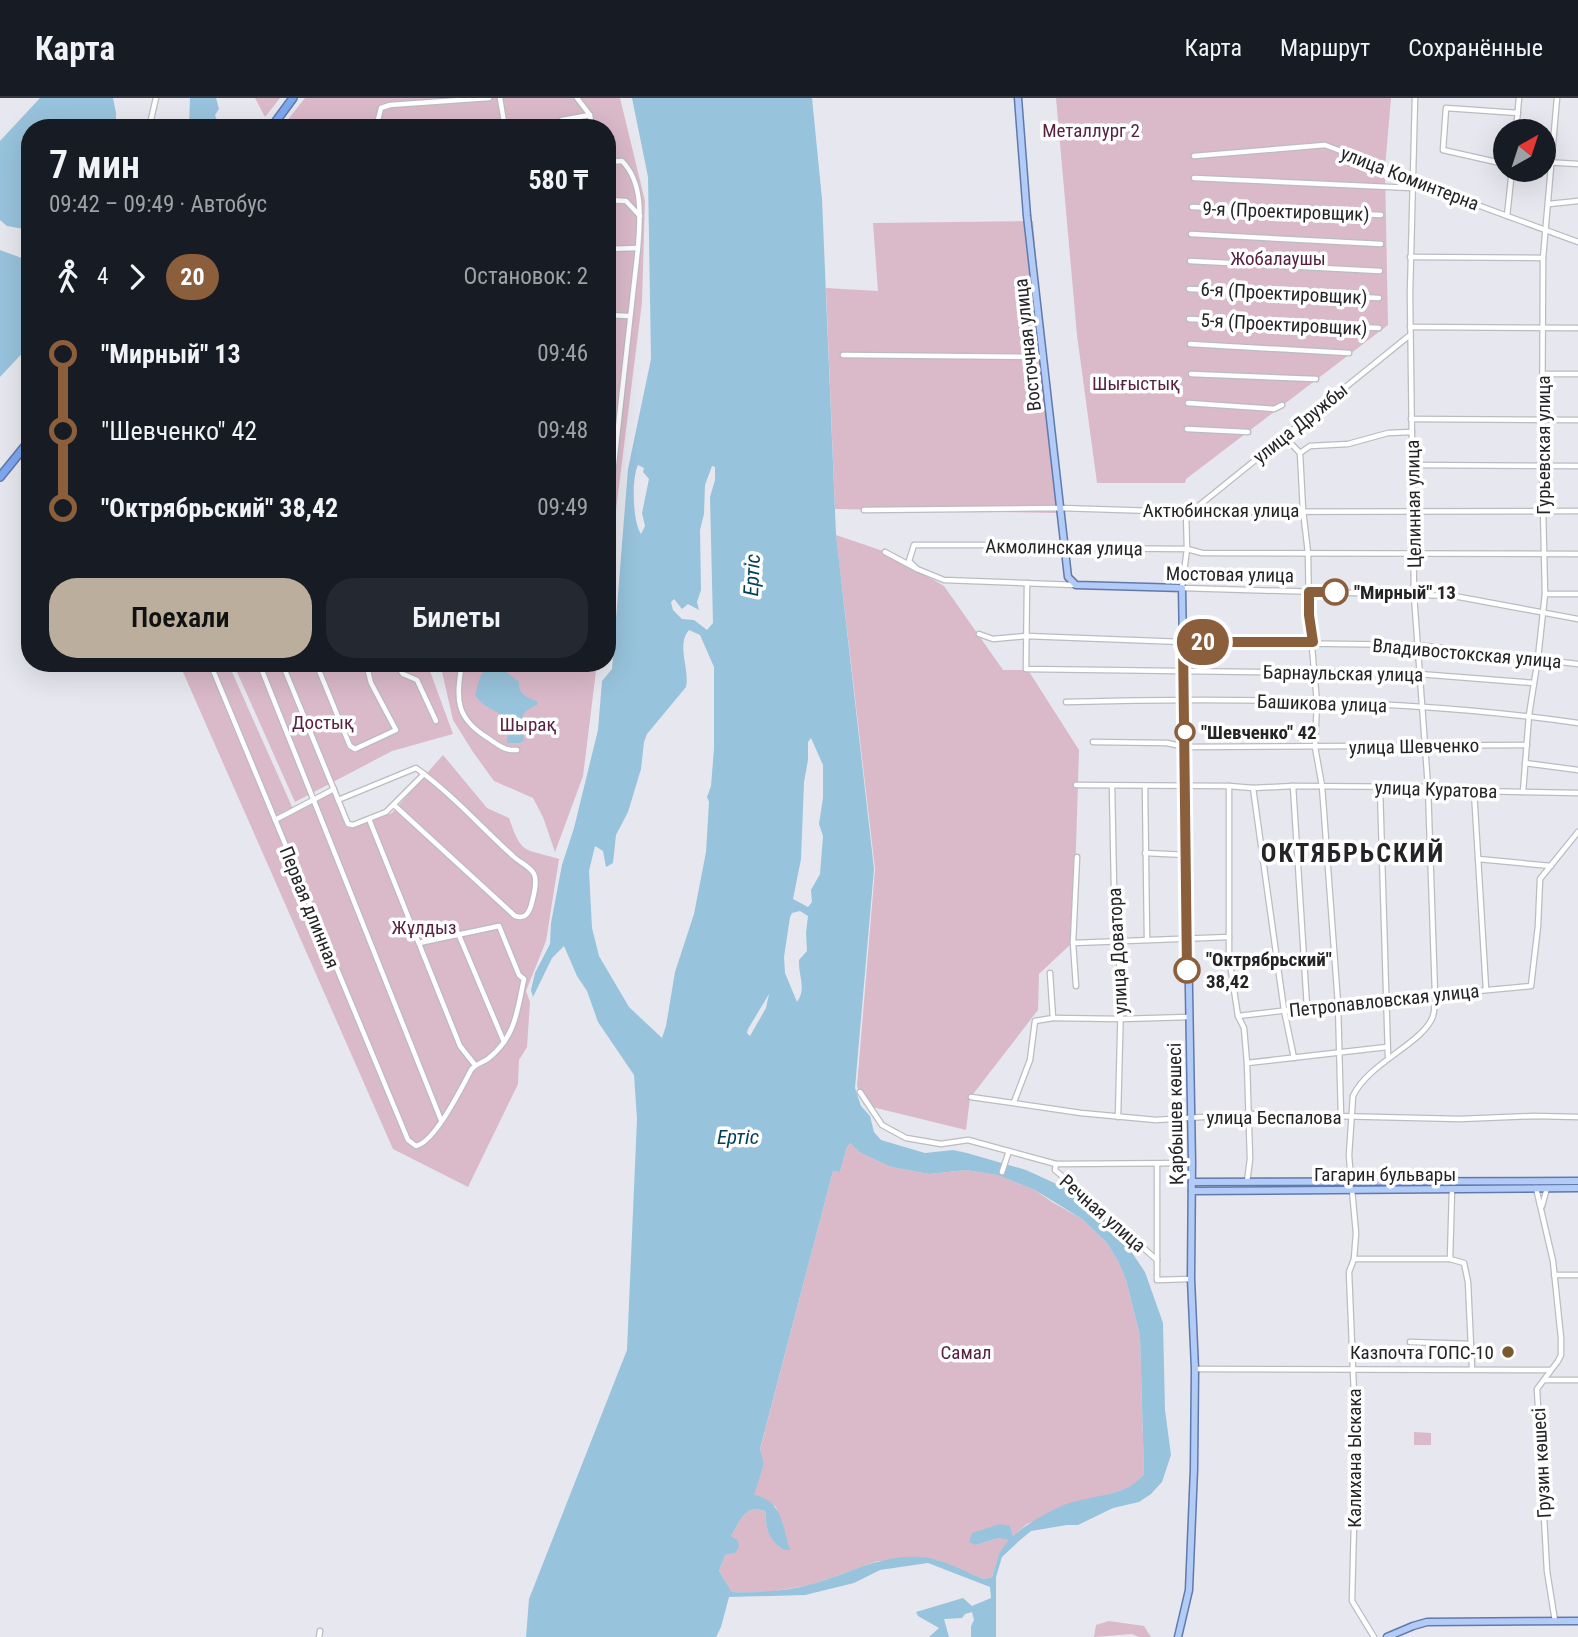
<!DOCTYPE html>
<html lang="ru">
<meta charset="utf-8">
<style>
:root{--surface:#171b24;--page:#242831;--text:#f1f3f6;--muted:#9ea1a6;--line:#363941;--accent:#bbae9c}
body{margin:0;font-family:"Roboto Condensed",sans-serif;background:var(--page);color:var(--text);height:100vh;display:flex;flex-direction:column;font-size:26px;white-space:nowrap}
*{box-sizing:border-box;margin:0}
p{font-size:23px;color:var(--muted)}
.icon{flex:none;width:38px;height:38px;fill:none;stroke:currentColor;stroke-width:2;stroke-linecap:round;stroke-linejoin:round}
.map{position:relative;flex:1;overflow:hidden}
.sheet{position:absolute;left:21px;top:21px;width:595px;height:553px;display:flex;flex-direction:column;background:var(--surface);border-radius:28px;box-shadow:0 7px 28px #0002}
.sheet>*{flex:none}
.badge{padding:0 14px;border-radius:23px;font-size:24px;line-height:46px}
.needle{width:46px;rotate:39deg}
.buttons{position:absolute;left:1493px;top:21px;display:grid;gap:14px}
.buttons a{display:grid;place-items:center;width:63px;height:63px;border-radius:50%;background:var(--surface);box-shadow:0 7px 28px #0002;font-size:35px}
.map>.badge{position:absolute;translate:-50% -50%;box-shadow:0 0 0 4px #fff}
.legs{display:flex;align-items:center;gap:10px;height:77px;padding:0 28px;font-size:23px}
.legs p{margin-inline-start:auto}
.summary{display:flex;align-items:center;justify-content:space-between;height:119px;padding:0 28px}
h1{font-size:38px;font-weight:600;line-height:52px}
.button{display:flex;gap:14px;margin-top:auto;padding:14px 28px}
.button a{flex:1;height:80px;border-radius:28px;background:var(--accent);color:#111;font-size:28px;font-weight:600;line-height:80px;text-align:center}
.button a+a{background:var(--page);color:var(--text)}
ul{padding:0 28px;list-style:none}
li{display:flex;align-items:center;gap:24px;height:77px;font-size:26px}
li i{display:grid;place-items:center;width:10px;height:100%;margin:0 9px;background:currentColor}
li i::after{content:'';width:18px;height:18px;margin:-9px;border:5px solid;border-radius:50%;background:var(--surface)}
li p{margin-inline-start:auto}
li:first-child i{background:linear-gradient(#0000 50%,currentColor 0)}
li:last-child i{background:linear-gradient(currentColor 50%,#0000 0)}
header{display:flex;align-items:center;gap:42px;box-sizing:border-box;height:98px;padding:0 35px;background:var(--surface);border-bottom:2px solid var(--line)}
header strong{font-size:33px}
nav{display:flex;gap:38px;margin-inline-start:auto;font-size:24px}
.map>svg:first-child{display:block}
.green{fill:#dab9c9}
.water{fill:#98c3dc;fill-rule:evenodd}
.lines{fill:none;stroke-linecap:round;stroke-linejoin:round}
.minor-casing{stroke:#bbbbc3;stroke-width:7}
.major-casing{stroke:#5f7aab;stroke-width:9}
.highway-casing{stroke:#5f7aab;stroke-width:10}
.minor{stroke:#fff;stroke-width:4.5}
.major{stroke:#b2cbf7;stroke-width:6}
.highway{stroke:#7fa8f2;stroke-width:7}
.line-1-casing{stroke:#fff;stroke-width:16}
.line-1{stroke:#8b5e3c;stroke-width:10}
.stop-1-dot{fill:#fff;stroke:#8b5e3c;stroke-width:3.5}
.poi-dot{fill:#79592f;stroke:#fff;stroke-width:2.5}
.labels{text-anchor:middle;stroke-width:7;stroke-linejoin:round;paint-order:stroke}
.park-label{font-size:19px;fill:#572241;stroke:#fff}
.street-label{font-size:19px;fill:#242427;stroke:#fff}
.stop-label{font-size:19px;font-weight:bold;fill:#242427;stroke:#fff;text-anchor:start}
.poi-label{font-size:19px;fill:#242427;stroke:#fff;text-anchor:end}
.water-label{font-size:21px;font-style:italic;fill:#05405a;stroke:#fff}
.district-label{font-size:26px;font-weight:bold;letter-spacing:2px;fill:#242427;stroke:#fff}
</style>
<header>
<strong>Карта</strong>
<nav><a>Карта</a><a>Маршрут</a><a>Сохранённые</a></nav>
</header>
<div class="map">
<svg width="1578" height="1539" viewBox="0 0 1578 1539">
<rect width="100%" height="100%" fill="#e7e7ef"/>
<!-- green -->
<g class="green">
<path d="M255 0H280L265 19Z"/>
<path d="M305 0H620L645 103 642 204 607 484V30H281Z"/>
<path d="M1056 0H1391L1385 70 1388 227 1186 381 1185 385H1097L1077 237Z"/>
<path d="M1033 123 1057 415 835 411 826 190 878 193 873 125Z"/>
<path d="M836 437 883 453 944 488 1003 572H1028L1079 652 1073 844 1039 876 1038 912 970 1000 966 1032 864 1007 857 988 875 771Z"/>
<path d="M179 565H228L293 711 334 691 350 730 392 715 443 657 487 710 509 720C522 758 524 750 559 761L546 843 526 893 530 904 527 949 519 962 518 986 468 1089 393 1051Z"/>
<path d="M233 565H427L453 636 392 653 295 704Z"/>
<path d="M440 565H597L583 678 555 754 543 719 533 700 494 683 473 654 453 622Z"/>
<path d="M852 1044 859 1054 891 1069 929 1076 966 1072 997 1077 1035 1092 1052 1104 1082 1121 1107 1145 1118 1163 1126 1182 1140 1238 1144 1376 1139 1383 1127 1390 1027 1426 1013 1438 1010 1428 976 1447 998 1440 1010 1442 999 1455 992 1479 984 1481 937 1462 878 1463 811 1487 763 1495 732 1494 719 1473 725 1457 735 1455 731 1438C740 1423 746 1404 766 1414 765 1430 769 1443 784 1452L789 1451 776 1409 753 1397 764 1366 760 1352 833 1073 840 1074 847 1049Z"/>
<path d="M1414 1334 1431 1335V1347H1414Z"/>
<path d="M1109 1523 1144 1528 1151 1539H1139L1132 1536 1094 1539 1096 1527Z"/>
</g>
<!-- water -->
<g class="water">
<path d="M40 0H113L116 15V30H30V132L7 128 0 122V43Z"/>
<path d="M190 0H216L219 11 215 17 218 26 216 30H189Z"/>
<path d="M632 0H812L822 101 836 436 874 771 855 990 861 1008 870 1018 874 1034 881 1042 925 1055 953 1052 967 1055 1026 1072 1074 1094 1116 1131 1145 1174 1163 1225 1165 1312 1171 1357 1162 1384 1151 1396 1139 1404 1113 1410 1078 1427H1067L1031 1433 1019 1443 1002 1459 996 1479V1539H971V1528L974 1522 972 1514 965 1516 962 1520 944 1521 949 1539H929L939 1530 918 1518 916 1514 963 1500 972 1508 991 1500 990 1489 928 1465 880 1472 854 1485 805 1497 729 1499 721 1529 716 1539H526L529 1501 627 1252 637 1021 634 977 598 924 587 893 577 878 564 848 552 860 533 899 531 892 535 875 550 846 551 825 562 767 574 730 598 632 602 583 612 571 628 371 651 261 648 79ZM638 367 644 370 643 374 649 381 642 415 645 428 641 436C633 425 631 382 638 367ZM712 368 715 369V382L710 399 713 525 707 532 694 522 682 521 673 512 671 504 674 501 682 511 688 506 699 512 697 504 701 492 700 432 704 416 705 387ZM689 532 700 537 714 569V651L711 688 707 699 709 704 706 754 694 816 675 874 666 928 662 940 629 909 599 858 592 830 589 773 595 748 603 753 606 769 613 765 616 737 628 714 641 671 644 644 647 636 686 589C690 571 676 547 689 532ZM811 640 823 667V700L819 726 823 738 820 776 811 792 812 804 808 809 793 801 801 761 804 684 808 662V644ZM800 813 808 818 806 835 807 853 799 862C798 878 807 890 797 904L785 875 784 859 790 819 792 815ZM769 896 766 910 750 938 747 935 748 931ZM851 1045 859 1054 891 1069 929 1076 966 1072 997 1077 1035 1092 1082 1121 1107 1145 1118 1163 1126 1182 1140 1238 1144 1376C1128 1399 1089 1397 1064 1407 1046 1415 1028 1425 1013 1438L1010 1428 1000 1426 972 1435 969 1444 976 1447 998 1440 1009 1442 999 1455 992 1479 984 1481C963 1473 940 1459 917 1459 881 1457 847 1476 813 1486 787 1493 759 1495 732 1494L719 1473 725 1457 735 1455 739 1449 738 1443 731 1438C740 1423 746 1404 766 1414 765 1431 769 1443 784 1452H790C782 1427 782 1402 754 1397L764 1366 760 1351 833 1073 840 1074 847 1049Z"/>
<path d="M0 152 30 163V247L0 279Z"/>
<path d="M489 571 506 574 519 584C518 598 528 599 538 604L537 607C516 615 523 624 524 642L520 645H507C512 606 492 621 475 597L481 576Z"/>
</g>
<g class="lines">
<defs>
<g id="minor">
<path d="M500 0 505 30"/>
<path d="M577 0 590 17 592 30"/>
<path d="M562 22 590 17"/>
<path d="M149 30 156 0"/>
<path d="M376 30 381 10 390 7 489 0"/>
<path d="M1516 33 1519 0"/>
<path d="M1194 58 1325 47 1385 70 1412 83 1578 144"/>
<path d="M607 64 622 63C644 85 640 122 638 150L607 429"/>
<path d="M1544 64 1578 66"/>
<path d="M1505 66 1443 52 1446 10 1518 15"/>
<path d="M1194 80 1411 90"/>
<path d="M607 102 626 103 640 118"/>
<path d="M1549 106 1578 103"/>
<path d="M1192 109 1381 117"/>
<path d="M1507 118 1512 72"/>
<path d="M1191 136 1381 146"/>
<path d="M607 151 638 150"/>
<path d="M1410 159 1543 160"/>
<path d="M1190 163 1380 173"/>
<path d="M1189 191 1379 200"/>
<path d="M607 217 629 218"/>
<path d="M1189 221 1379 230"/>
<path d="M1410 229 1578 230"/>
<path d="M1190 246 1349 255"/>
<path d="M843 257 1043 259"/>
<path d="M1191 276 1316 281"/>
<path d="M1543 276H1578"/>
<path d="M1188 305 1274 311 1282 307"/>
<path d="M1411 321 1578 322"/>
<path d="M1187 331 1248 334"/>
<path d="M1283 337 1300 355 1303 412 1308 455 1309 517 1317 604 1315 649 1322 688 1338 906 1341 1019"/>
<path d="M1300 355 1310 348 1348 346 1388 335 1412 334"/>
<path d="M1412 367 1578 368"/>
<path d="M864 412 1060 410 1186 414 1578 413"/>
<path d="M1186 414 1187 451 1182 490 1454 498 1578 521"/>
<path d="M1191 414 1410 237"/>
<path d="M885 454 917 471 944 482 1075 487"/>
<path d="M917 471 909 463 914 447H1043L1064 450 1187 451 1202 455 1578 456"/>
<path d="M1027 485 1026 571 1419 576 1534 585"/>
<path d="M1545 496H1578"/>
<path d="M979 536 993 541 1026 538 1183 544 1417 547 1578 566"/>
<path d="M210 565 408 1042 416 1048C435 1044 462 989 471 972 476 965 483 965 489 960 516 938 517 913 524 881L519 877 499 828 419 845"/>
<path d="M259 565 441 1022"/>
<path d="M282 565 348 726 353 727 386 714 424 676"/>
<path d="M316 565 350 648 355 651 396 632 371 585 366 565"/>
<path d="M396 565 403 576 417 582 436 623"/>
<path d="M462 565C456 601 455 620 488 640 498 647 505 653 517 652"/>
<path d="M1066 604C1233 599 1412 601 1578 625"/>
<path d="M1093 644 1167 645 1185 649 1527 647"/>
<path d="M1525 665 1578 672"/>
<path d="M1076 687 1229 688 1253 690 1293 688 1428 689 1474 693 1578 695"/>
<path d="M1112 688 1115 841 1118 843 1121 900 1118 1019"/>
<path d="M1229 688V859L1238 918 1244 930 1247 965 1250 1061 1247 1084"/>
<path d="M1293 688 1307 909"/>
<path d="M1145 689 1147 841"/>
<path d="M1253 690 1284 912 1294 960"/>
<path d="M1380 690 1388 958"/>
<path d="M1474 693 1486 891"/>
<path d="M1523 694 1529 617 1538 560 1545 496 1542 368 1543 160 1557 0"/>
<path d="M338 702 416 670C452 696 481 729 513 758 519 764 531 769 534 776 538 784 533 800 531 808 528 817 524 821 515 818L394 707"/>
<path d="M369 721 460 948 475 967"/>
<path d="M275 722 334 691"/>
<path d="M1145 755 1187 757"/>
<path d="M1478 761 1551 768"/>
<path d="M458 835 504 944"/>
<path d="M1073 845 1229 839"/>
<path d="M1076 888 1073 845 1077 759"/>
<path d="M1238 918 1338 906 1531 888 1538 828 1540 781 1578 734"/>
<path d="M1053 920 1121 921 1189 919"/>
<path d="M1247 965 1387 949"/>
<path d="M860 994 882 1027 906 1040 941 1046 968 1042 1056 1066 1192 1065"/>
<path d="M971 999 1081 1015 1156 1022 1249 1016 1460 1021 1534 1018 1578 1019"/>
<path d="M1014 1004 1030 962 1035 923 1053 920 1050 875"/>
<path d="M1056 1066 1055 1072 1157 1162"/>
<path d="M1157 1066V1182L1191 1181"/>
<path d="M1002 1074 1009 1053"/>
<path d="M1351 1083 1349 1057 1353 998C1368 965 1424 945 1433 918 1435 911 1435 903 1435 896L1428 689 1414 497 1410 196 1415 0"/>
<path d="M1536 1090 1553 1163 1561 1240V1257L1558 1263 1537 1291 1547 1473 1555 1523"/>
<path d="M1352 1092 1356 1135 1354 1161 1349 1174 1356 1346 1352 1503 1374 1539"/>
<path d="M1542 1108 1547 1090"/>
<path d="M1354 1161H1450L1464 1165 1468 1184 1472 1271"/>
<path d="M1450 1161 1452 1091"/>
<path d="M1554 1177H1578"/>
<path d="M1410 1244 1471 1246"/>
<path d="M1195 1271 1550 1272"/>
<path d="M1544 1282H1578"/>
<path d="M319 1539 320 1533"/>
</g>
<g id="major">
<path d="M1018 0 1027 118 1068 479 1076 487 1182 490 1192 1065 1191 1181 1195 1271 1194 1371 1189 1492 1178 1539"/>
<path d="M1192 1084 1578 1083"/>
<path d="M1192 1093 1578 1090"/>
<path d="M1387 1539 1413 1528 1427 1524 1578 1523"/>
</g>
<g id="highway">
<path d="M271 30 293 0"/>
<path d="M0 379 30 342"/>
</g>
</defs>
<!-- minor casing -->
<use href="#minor" class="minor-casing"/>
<!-- major casing -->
<use href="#major" class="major-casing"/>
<!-- highway casing -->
<use href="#highway" class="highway-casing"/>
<!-- minor -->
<use href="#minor" class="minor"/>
<!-- major -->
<use href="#major" class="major"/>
<!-- highway -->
<use href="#highway" class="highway"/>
</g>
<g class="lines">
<defs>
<path id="line-1" d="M1187 872 1183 544H1313L1309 517V494H1335"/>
</defs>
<!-- line-1 casing -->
<use href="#line-1" class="line-1-casing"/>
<!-- line-1 -->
<use href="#line-1" class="line-1"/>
</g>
<!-- markers -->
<g class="stop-1-dot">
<circle cx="1335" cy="494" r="12"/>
<circle cx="1185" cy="634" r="9"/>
<circle cx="1187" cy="872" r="12"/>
</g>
<circle class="poi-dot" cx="1508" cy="1254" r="7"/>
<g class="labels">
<!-- park labels -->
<g class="park-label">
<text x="1091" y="39">Металлург 2</text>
<text x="1278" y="167">Жобалаушы</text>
<text x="1136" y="292">Шығыстық</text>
<text x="323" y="631">Достық</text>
<text x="528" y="633">Шырақ</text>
<text x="424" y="836">Жұлдыз</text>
<text x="966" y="1261">Самал</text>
</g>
<!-- street labels -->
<g class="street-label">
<text transform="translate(1410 80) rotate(21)" y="7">улица Коминтерна</text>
<text transform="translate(1286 113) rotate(2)" y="7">9-я (Проектировщик)</text>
<text transform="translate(1284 195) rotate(3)" y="7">6-я (Проектировщик)</text>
<text transform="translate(1284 226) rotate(3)" y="7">5-я (Проектировщик)</text>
<text transform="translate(1027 247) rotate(-96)" y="7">Восточная улица</text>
<text transform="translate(1300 325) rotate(-39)" y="7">улица Дружбы</text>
<text transform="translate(1543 347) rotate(-90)" y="7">Гурьевская улица</text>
<text transform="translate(1413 406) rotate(-91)" y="7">Целинная улица</text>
<text x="1221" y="419">Актюбинская улица</text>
<text transform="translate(1064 449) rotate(1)" y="7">Акмолинская улица</text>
<text transform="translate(1230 476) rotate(1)" y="7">Мостовая улица</text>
<text transform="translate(1467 555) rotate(5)" y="7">Владивостокская улица</text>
<text transform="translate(1343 575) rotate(1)" y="7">Барнаульская улица</text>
<text transform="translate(1322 605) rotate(2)" y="7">Башикова улица</text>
<text transform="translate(1414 648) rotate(-1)" y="7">улица Шевченко</text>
<text transform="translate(1436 691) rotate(2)" y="7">улица Куратова</text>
<text transform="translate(310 809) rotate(68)" y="7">Первая длинная</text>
<text transform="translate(1117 853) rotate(-93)" y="7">улица Доватора</text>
<text transform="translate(1384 902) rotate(-6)" y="7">Петропавловская улица</text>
<text transform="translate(1175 1016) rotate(-91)" y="7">Қарбышев көшесі</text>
<text x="1274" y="1026">улица Беспалова</text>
<text x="1385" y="1083">Гагарин бульвары</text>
<text transform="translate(1103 1115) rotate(41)" y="7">Речная улица</text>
<text transform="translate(1354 1360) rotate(-90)" y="7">Калихана Ыскака</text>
<text transform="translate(1541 1365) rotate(-93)" y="7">Грузин көшесі</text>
</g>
<!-- stop labels -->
<g class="stop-label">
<text x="1354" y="501">"Мирный" 13</text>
<text x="1201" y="641">"Шевченко" 42</text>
<text x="1206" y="868">"Октрябрьский"<tspan x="1206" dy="22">38,42</tspan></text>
</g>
<!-- poi labels -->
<g class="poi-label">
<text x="1494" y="1261">Казпочта ГОПС-10</text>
</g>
<!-- water labels -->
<g class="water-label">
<text transform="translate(752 477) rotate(-87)" y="7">Ертіс</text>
<text x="738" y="1046">Ертіс</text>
</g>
<!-- district labels -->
<g class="district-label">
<text x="1353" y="764">ОКТЯБРЬСКИЙ</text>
</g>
</g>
</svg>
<div class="buttons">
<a><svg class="needle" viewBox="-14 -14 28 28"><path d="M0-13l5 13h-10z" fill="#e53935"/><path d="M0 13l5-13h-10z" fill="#9ea1a6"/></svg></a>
</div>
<b class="badge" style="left:1203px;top:544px;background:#8b5e3c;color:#fff">20</b>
<section class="sheet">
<div class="summary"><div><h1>7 мин</h1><p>09:42 – 09:49 · Автобус</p></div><b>580 ₸</b></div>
<div class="legs"><svg class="icon" aria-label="walk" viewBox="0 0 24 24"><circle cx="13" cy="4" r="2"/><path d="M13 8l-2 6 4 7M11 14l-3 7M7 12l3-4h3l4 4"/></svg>4<svg class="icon" aria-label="forward" viewBox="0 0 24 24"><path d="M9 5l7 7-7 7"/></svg><b class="badge" style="background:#8b5e3c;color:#fff">20</b><p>Остановок: 2</p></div>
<ul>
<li><i style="color:#8b5e3c"></i><b>&quot;Мирный&quot; 13</b><p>09:46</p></li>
<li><i style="color:#8b5e3c"></i><span>&quot;Шевченко&quot; 42</span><p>09:48</p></li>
<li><i style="color:#8b5e3c"></i><b>&quot;Октрябрьский&quot; 38,42</b><p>09:49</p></li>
</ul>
<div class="button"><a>Поехали</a><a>Билеты</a></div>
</section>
</div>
